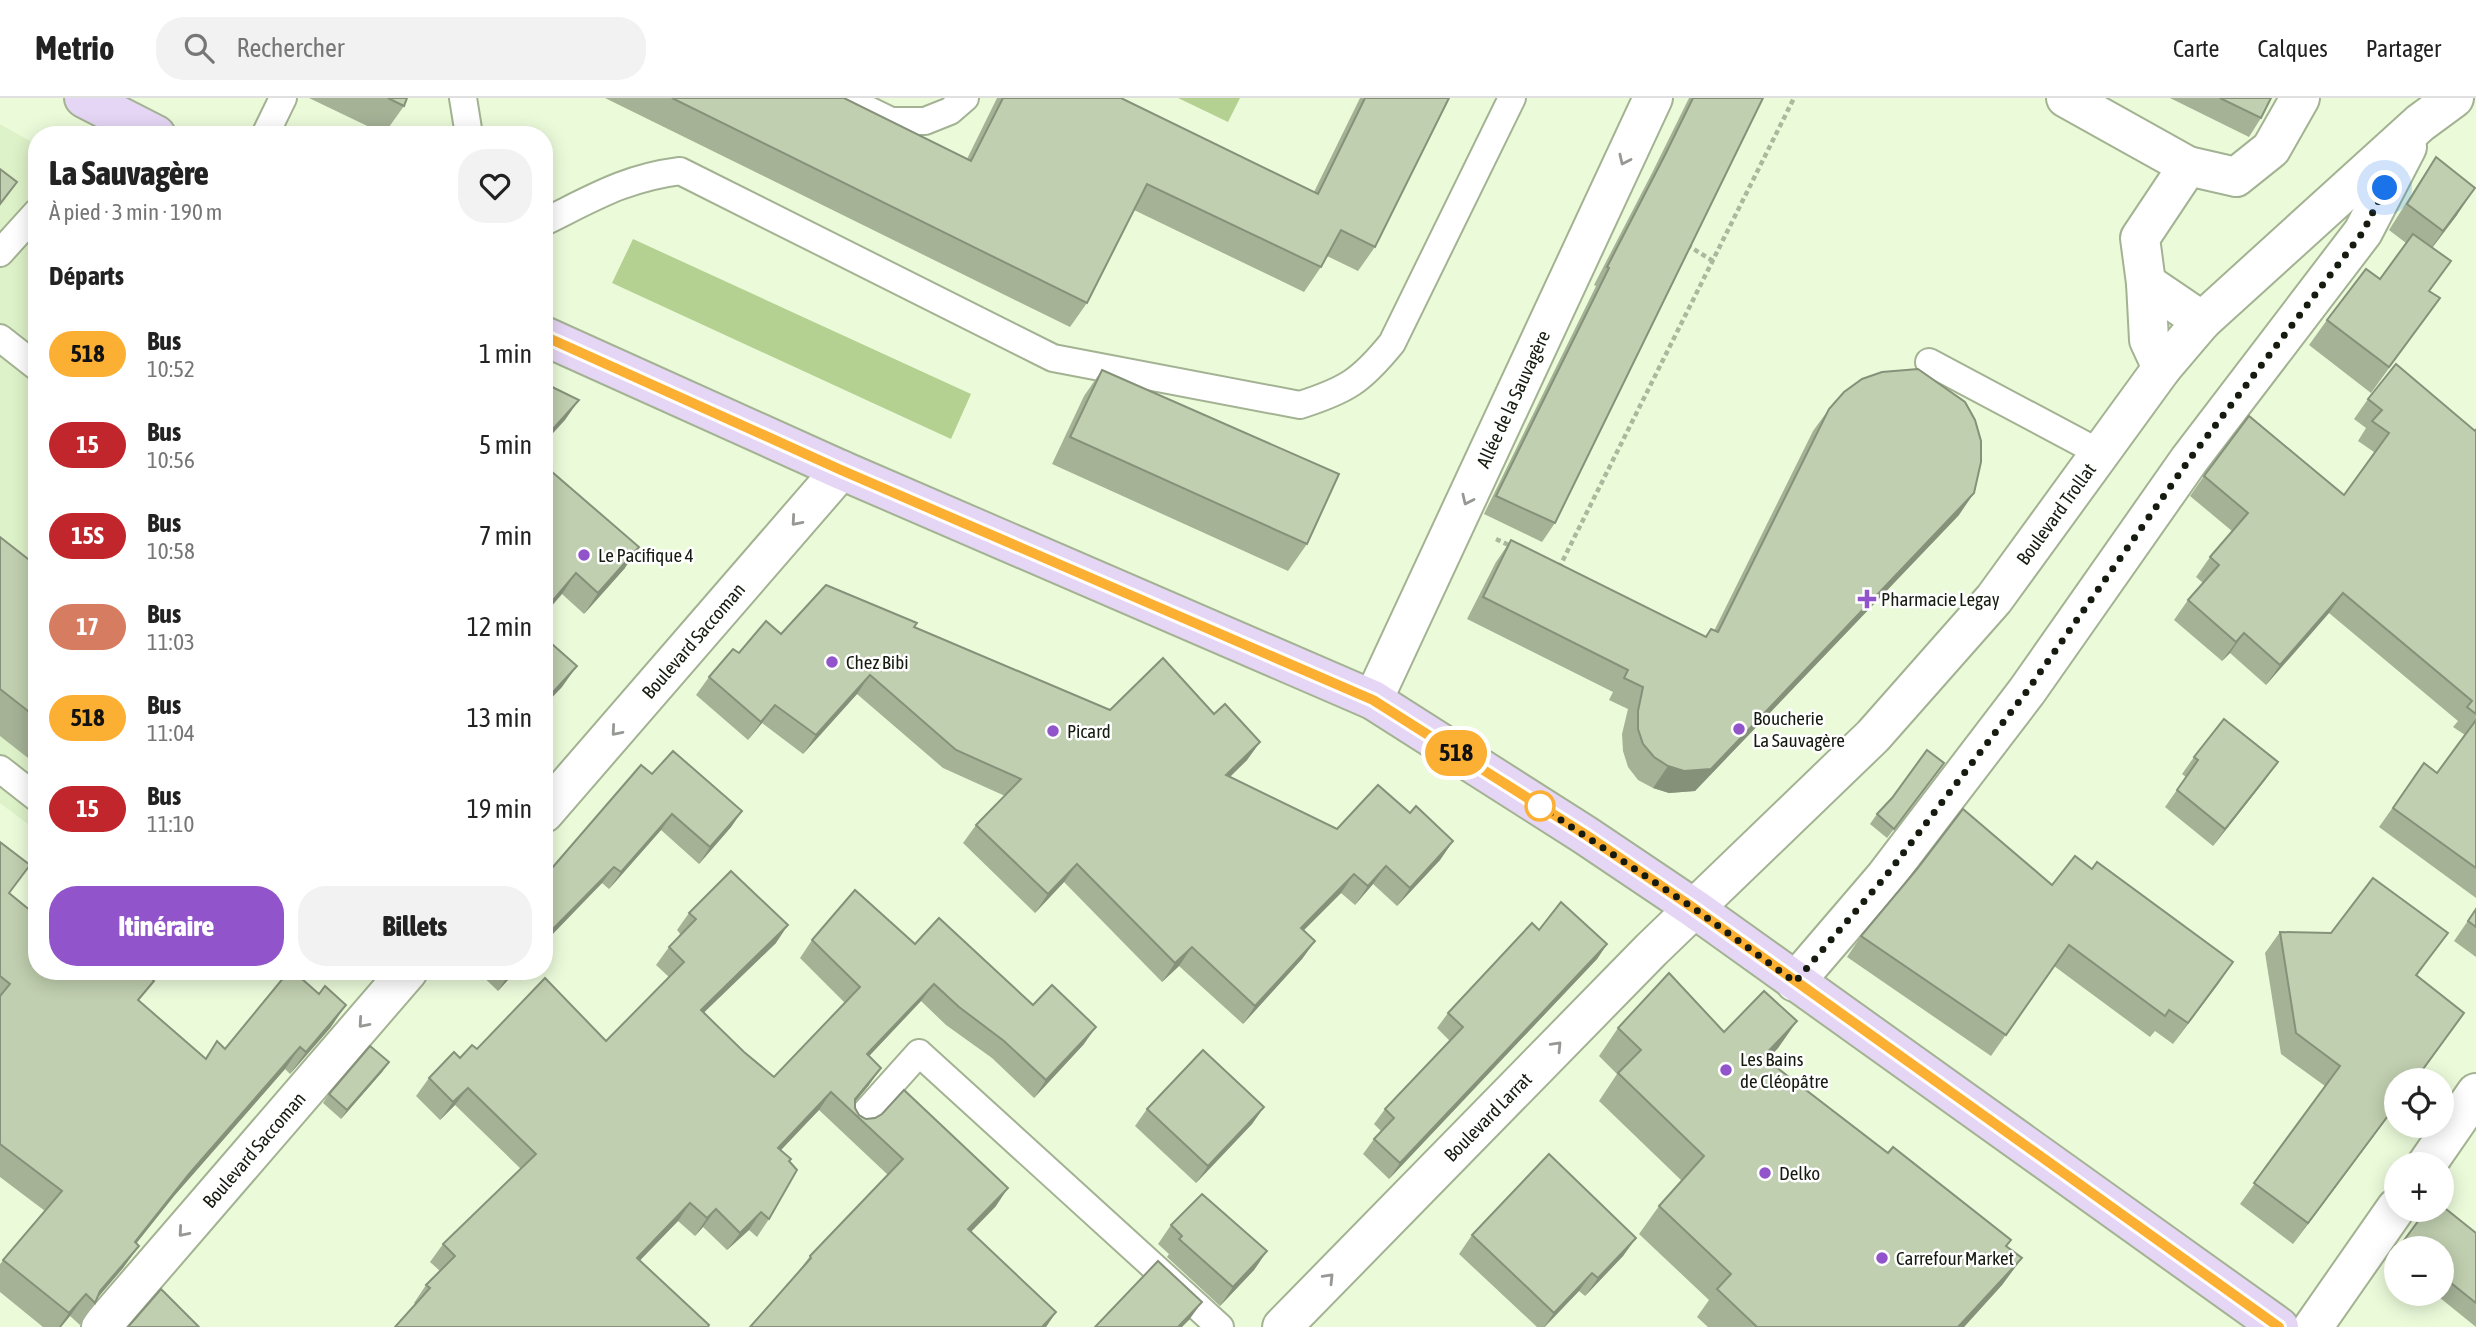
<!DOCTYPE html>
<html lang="fr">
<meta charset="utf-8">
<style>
:root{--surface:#fff;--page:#f2f2f2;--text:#222;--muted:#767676;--line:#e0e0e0;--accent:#9254ca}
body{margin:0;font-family:"Asap Condensed",sans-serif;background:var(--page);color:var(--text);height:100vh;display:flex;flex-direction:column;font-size:26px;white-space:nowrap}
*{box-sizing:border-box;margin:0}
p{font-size:23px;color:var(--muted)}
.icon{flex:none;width:38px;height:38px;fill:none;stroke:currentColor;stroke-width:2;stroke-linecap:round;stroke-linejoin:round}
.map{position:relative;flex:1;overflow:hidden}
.side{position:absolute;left:28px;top:28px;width:525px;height:854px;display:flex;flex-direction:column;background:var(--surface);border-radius:28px;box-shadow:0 4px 18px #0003}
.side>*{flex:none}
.badge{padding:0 14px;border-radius:23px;font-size:24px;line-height:46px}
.tools{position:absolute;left:2384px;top:970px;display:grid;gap:14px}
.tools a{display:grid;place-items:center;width:70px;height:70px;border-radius:50%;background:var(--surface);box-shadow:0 4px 18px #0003;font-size:35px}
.you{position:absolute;width:35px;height:35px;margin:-18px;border:5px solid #fff;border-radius:50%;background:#1a73e8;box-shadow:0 0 0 10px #1a73e833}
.map>.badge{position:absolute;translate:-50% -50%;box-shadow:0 0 0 4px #fff}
h2{padding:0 21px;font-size:26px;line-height:63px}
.round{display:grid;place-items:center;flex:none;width:74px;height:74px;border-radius:28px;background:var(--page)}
.headline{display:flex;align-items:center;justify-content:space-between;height:119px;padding:0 21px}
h1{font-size:33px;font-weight:800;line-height:52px}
.primary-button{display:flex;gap:14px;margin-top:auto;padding:14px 21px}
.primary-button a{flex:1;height:80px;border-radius:28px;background:var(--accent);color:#fff;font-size:28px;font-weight:800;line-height:80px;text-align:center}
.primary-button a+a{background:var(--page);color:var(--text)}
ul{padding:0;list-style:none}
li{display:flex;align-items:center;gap:21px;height:91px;padding:0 21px}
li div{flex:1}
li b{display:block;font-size:26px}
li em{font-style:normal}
li .badge{min-width:77px;font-weight:700;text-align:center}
header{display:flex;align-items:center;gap:42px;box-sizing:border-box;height:98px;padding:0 35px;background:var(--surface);border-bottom:2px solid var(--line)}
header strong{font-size:33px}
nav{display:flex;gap:38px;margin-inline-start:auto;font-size:24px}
.search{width:490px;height:63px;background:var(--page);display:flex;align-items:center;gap:18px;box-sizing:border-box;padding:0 24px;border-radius:28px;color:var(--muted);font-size:26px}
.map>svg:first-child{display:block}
.built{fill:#def2c9}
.green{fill:#b4d192}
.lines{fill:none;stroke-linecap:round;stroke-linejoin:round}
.service-casing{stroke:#a3b292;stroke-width:30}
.minor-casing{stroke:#a3b292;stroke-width:42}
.secondary-casing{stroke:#a3b292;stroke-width:42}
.path{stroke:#abb89d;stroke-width:4.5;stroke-dasharray:5 3.5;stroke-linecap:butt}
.service{stroke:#fff;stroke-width:26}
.minor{stroke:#fff;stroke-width:38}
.secondary{stroke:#e6d6f6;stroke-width:38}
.wall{fill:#a5b296}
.shaded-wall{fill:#86917a}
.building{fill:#c0cfaf;stroke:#86917a;stroke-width:2}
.oneway{stroke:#969893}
.line-casing{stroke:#fff;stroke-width:16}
.line{stroke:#fcb033;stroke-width:10}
.walk{stroke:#151b0f;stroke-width:7;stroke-dasharray:0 12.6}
.poi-dot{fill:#9254ca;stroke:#fff;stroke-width:2.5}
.stop-dot{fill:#fff;stroke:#fcb033;stroke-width:3.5}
.labels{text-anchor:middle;stroke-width:5;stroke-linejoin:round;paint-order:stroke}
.street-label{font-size:19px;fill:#151b0f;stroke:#fff}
.poi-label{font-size:19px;fill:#151b0f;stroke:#fff;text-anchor:start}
</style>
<header>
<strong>Metrio</strong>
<div class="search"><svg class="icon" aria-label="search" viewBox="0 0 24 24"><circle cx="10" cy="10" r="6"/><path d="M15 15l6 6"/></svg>Rechercher</div>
<nav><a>Carte</a><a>Calques</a><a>Partager</a></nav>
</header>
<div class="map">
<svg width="2476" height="1229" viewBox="0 0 2476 1229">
<rect width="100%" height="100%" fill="#ebfbda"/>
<!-- built -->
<path class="built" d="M0 26 37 47V733L0 705Z"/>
<!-- green -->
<g class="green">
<path d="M1178 0H1240L1228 24Z"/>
<path d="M633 141 971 296 951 341 612 185Z"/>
</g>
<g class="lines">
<defs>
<g id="service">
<path d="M463 0 469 37"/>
<path d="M844 0 891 23H925L950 13 965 0"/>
<path d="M265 37 283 0"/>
<path d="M544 124C593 100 625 80 680 73L1053 260 1300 307C1347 292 1361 283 1392 245L1512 0"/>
<path d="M0 155 37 114"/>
<path d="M0 240 37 269"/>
<path d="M1929 264 2100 355"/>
<path d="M0 671 37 700"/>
<path d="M858 1023 919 955 1220 1229"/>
</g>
<g id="minor">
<path d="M2066 0 2188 68 2140 140 2146 185"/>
<path d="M2188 68 2236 79 2271 51 2300 0"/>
<path d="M2162 270 2149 242 2146 185 2202 223"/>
<path id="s1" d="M1373 602 1653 0"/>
<path id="s2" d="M544 715 841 372"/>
<path d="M1795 884 1885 779 2027 593 2189 362 2363 134 2407 49"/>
<path d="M2427 1066 2476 995"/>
<path id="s3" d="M101 1229 408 873"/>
<path id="s4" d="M1282 1229 1651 852 1873 638 1994 501 2162 270 2202 223 2420 25 2454 0"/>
<path d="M2313 1229 2396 1110"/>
</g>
<g id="secondary">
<path d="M84 0 156 37"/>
<path d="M544 238 841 372 1373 602 1585 737 1695 811 2279 1229"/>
</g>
</defs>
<!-- service casing -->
<use href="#service" class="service-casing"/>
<!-- minor casing -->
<use href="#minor" class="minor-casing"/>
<!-- secondary casing -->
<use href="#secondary" class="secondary-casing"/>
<!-- path -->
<g class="path">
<path d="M1687 147 1713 163"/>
<path d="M1496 441 1513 449"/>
<path d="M1559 470 1794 0"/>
</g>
<!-- service -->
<use href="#service" class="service"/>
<!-- minor -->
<use href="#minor" class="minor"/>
<!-- secondary -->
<use href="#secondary" class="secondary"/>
</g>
<!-- wall -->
<g class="wall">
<path d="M309 0H407L404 8 384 36Z"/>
<path d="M605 0H844L967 61 997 0H1121L1314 94 1360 0H1449L1375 149 1358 173 1327 158 1321 169 1304 194 1134 112 1087 205 1070 229Z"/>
<path d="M1689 0H1763L1555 425 1542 444 1484 416 1596 188 1594 187 1652 75Z"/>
<path d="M2170 0H2271L2261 20 2249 39Z"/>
<path d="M2436 59 2457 117 2432 150 2430 193 2440 200 2371 295 2309 247 2327 222 2380 181 2406 145 2389 132 2418 86Z"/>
<path d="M1102 272 1307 446 1288 473 1052 366 1084 298Z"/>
<path d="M2368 301 2475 333 2476 331V800L2379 729 2424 665 2437 675 2465 637 2453 629 2458 623 2329 515 2266 587 2230 555 2222 563 2174 522 2188 502 2203 485 2196 479 2210 459 2232 433 2190 398 2204 378 2344 397 2374 354 2358 343 2366 330 2354 321Z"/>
<path d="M1829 311 1959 417 1695 693 1669 695 1653 690 1638 682 1628 669 1623 653 1622 636 1628 611 1609 602 1613 594 1467 521 1496 464 1511 442 1705 539 1711 531 1714 533 1813 333Z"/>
<path d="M544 367 625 470 584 516 562 496Z"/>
<path d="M0 439 37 468V667L0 638Z"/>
<path d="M914 529 1110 612 1214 616 1260 644 1247 662 1230 679 1337 731 1410 715 1453 743 1440 762 1397 808 1373 786 1355 807 1341 795 1304 832 1315 843 1302 861 1243 926 1179 868 1162 884 1064 784 1035 815 963 745 976 727 1005 698 943 670 857 596 803 656 762 625 748 642 696 597 709 579 739 555Z"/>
<path d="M2194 659 2265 682 2213 748 2165 709 2186 679 2182 676Z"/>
<path d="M1937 675 1887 740 1870 726 1877 716Z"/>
<path d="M652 676 742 713 731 729 699 766 661 732 609 791 602 785 544 845V775L546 777Z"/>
<path d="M0 744 9 795 140 903 205 960 217 943 225 951 331 929 290 976 285 971 174 1098 136 1145 139 1148 123 1170 97 1200 95 1205 80 1227 70 1218 61 1229H43L0 1194V1166L45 1113 0 1079Z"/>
<path d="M2092 771 2233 864 2173 946 2155 933 2150 939 2054 868 1991 958 1847 859 1861 838 2052 787Z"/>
<path d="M2476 811V859L2454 843Z"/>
<path d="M689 815 776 845 704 914 744 954 774 979 845 905 800 860 812 842 915 846 1033 907 1084 946 1034 1000 992 960 946 927 921 903 869 958V987L855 1004V1010L859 1017 996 1108 971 1134 1056 1214 1046 1229H750L799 1173 810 1158 888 1077 819 1012 780 1052 789 1063 769 1121 757 1139 749 1132 727 1152 703 1129 695 1138 678 1123 640 1162 415 1206 414 1205 426 1187 440 1173 430 1164 443 1146 521 1071 455 1007 440 1022 416 998 429 980 460 960 477 951 606 943 669 879 656 867 669 849 681 837 677 832Z"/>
<path d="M1539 832 1607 846 1597 861 1389 1081 1363 1056 1374 1041 1381 1033 1374 1026 1385 1011 1450 943 1437 930 1448 915Z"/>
<path d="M2280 834 2448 835 2417 878 2464 915 2416 982H2396V1008L2293 1146 2240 1106 2325 988 2281 956 2265 855Z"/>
<path d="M477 873H516L498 893Z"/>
<path d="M1797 923 1778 950 1767 962 2022 1160 2002 1187 1964 1229H1708L1697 1219 1709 1202 1639 1136 1659 1108 1682 1083 1599 1003 1617 976 1599 958 1618 930 1724 934Z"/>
<path d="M389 964 382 974 341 1021 323 1005 329 996Z"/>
<path d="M1264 1009 1252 1026 1196 1085 1135 1028 1147 1011Z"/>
<path d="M2427 1111 2476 1135V1229L2434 1195H2441V1150H2398Z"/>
<path d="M1171 1127 1267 1153 1254 1172 1220 1208 1167 1159 1169 1156 1158 1146Z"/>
<path d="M1472 1137 1636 1140 1623 1158 1585 1198 1579 1193 1545 1229H1537L1459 1156Z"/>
<path d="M2396 1153V1165L2391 1161Z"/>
</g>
<!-- shaded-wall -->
<g class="shaded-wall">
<path d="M2475 90 2457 117 2425 159 2443 133Z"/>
<path d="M579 302 565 322 544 345V341Z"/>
<path d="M1974 395 1959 417 1695 693 1669 695 1653 690 1668 668Z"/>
<path d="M639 449 625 470 584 516 598 495Z"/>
<path d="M576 475 562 496 544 517V513Z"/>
<path d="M2343 495 2329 515 2266 587 2280 567Z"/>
<path d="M2244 535 2230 555 2222 563 2236 544Z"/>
<path d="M577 568 562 589 544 608V604Z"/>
<path d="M870 577 857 596 803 656 816 637Z"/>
<path d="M775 607 762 625 748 642 761 624Z"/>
<path d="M1260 644 1247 662 1213 695 1226 677Z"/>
<path d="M2278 664 2265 682 2213 748 2225 731Z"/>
<path d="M742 713 731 729 699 766 710 749Z"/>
<path d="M672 716 661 732 609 791 621 774Z"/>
<path d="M1453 743 1440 762 1397 808 1410 790Z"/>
<path d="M1077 766 1064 784 1035 815 1048 796Z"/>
<path d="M1386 768 1373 786 1355 807 1368 788Z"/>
<path d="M614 769 602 785 544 845V840Z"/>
<path d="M1354 776 1341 795 1288 848 1301 830Z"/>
<path d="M788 827 776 845 689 929 701 912Z"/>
<path d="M1315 843 1302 861 1243 926 1255 908Z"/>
<path d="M1607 846 1597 861 1389 1081 1400 1065Z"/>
<path d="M1192 849 1179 868 1162 884 1175 865Z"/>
<path d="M2233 864 2219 885 2173 946 2188 925Z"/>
<path d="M512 873H516L498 893 509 876Z"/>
<path d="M934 886 921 903 855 973 867 956Z"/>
<path d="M346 907 331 929 290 976 306 954Z"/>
<path d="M2464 915 2416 982H2415Z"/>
<path d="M1797 923 1778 950 1744 987 1763 959Z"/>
<path d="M1096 929 1084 946 1034 1000 1046 982Z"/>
<path d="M300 949 285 971 174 1098 120 1166 135 1144 189 1076Z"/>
<path d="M389 964 382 974 341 1021 347 1012Z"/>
<path d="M881 970 869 987 849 1011 855 1001Z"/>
<path d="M468 990 455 1007 440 1022 453 1004Z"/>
<path d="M831 994 819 1012 766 1068 778 1050Z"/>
<path d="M2396 1007V1008L2293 1146 2308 1125Z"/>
<path d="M1264 1009 1252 1026 1196 1085 1208 1068Z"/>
<path d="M1008 1090 996 1108 956 1149 968 1131Z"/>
<path d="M690 1105 678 1123 625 1178 637 1160Z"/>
<path d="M716 1111 703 1129 695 1138 707 1120Z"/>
<path d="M761 1114 749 1132 727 1152 740 1135Z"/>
<path d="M1636 1140 1623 1158 1585 1198 1598 1180Z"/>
<path d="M139 1148 123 1170 94 1204 100 1193Z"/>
<path d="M1267 1153 1254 1172 1220 1208 1233 1189Z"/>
<path d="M2022 1160 2002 1187 1964 1229H1958Z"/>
<path d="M1592 1175 1579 1193 1544 1229 1554 1215Z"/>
<path d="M86 1196 70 1218 61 1229H59L69 1215Z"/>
<path d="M1202 1204 1189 1222 1182 1229H1178Z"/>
<path d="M1056 1214 1046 1229H1042Z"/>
</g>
<!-- building -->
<g class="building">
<path d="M388 0H407L404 8Z"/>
<path d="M672 0H844L971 63 1003 0H1121L1318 96 1365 0H1449L1375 149 1341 132 1321 169 1147 86 1087 205Z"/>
<path d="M1693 0H1763L1555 425 1496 398 1609 170 1607 169 1665 57Z"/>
<path d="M2220 0H2271L2261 20Z"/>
<path d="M2436 59 2475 90 2443 133 2407 106Z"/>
<path d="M0 71 17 84 0 106Z"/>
<path d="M2413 136 2451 163 2429 193 2440 200 2389 269 2327 222 2366 171 2380 181Z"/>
<path d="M2396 266 2475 333 2476 331V616L2467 609 2472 603 2343 495 2280 567 2244 535 2236 544 2188 502 2219 467 2210 459 2248 415 2204 378 2249 318 2344 397 2389 335 2372 323 2382 312 2368 301Z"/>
<path d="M1918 271 1965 304 1975 322 1981 343V364L1974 395 1711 671 1684 673 1668 668 1654 659 1643 646 1638 631V613L1643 589 1624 580 1628 572 1483 499 1511 442 1706 539 1711 531 1718 534 1829 311 1844 294 1862 281 1882 274Z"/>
<path d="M1102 272 1339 376 1307 446 1070 339Z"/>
<path d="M544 285 579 302 544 341Z"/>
<path d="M544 367 639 449 598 495 576 475 544 513Z"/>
<path d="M0 439 37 468V620L0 591Z"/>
<path d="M826 487 917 525 914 529 1110 612 1163 560 1214 616 1225 606 1260 644 1226 677 1337 731 1378 687 1410 715 1416 708 1453 743 1410 790 1386 768 1368 788 1354 776 1301 830 1315 843 1255 908 1192 849 1175 865 1077 766 1048 796 976 727 1021 681 956 652 870 577 816 637 775 607 761 624 709 579 733 551 739 555 766 523 781 536Z"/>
<path d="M544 539 577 568 544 604Z"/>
<path d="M2224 621 2278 664 2225 731 2177 692 2198 662 2194 659Z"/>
<path d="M2476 622V770L2393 710 2424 665 2437 675Z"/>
<path d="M1927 652 1944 665 1894 731 1877 716 1892 700Z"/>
<path d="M673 653 742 713 710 749 672 716 621 774 614 769 544 840V775L546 777 641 667 652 676Z"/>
<path d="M1963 711 2052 787 2075 758 2092 771 2097 764 2233 864 2188 925 2169 912 2165 918 2069 847 2006 937 1861 838 1917 771Z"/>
<path d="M0 744 30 767 9 795 37 818V873H144L154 883 138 902 206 961 217 943 225 951 289 873H293L319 896 325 888 346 907 306 954 300 949 189 1076 135 1144 139 1148 100 1193 95 1205 86 1196 69 1215 3 1162 62 1093 0 1046V898L10 886 0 878Z"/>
<path d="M731 773 788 827 701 912 744 954 774 979 860 889 812 842 855 792 915 846 939 820 1033 907 1052 887 1096 929 1046 982 1004 943 959 909 934 886 867 956 881 970 855 1001V1010L859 1017 866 1021 875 1020 882 1016 904 992 1008 1090 968 1131 1056 1214 1042 1229H750L811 1160 810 1158 903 1061 831 994 778 1050 791 1061 789 1063 797 1072 769 1121 761 1114 740 1135 716 1111 707 1120 690 1105 637 1160 709 1227 708 1229H395L430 1190 426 1187 455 1158 443 1146 536 1056 468 990 453 1004 429 980 454 954 460 960 472 947 477 951 545 880 606 943 684 864 669 849 696 821 689 815Z"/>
<path d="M2373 780 2448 835 2416 877 2464 915 2415 982H2396V1007L2308 1125 2254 1085 2340 968 2296 935 2280 834 2331 835Z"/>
<path d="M1561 804 1607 846 1400 1065 1374 1041 1394 1020 1385 1011 1463 929 1448 915 1532 825 1539 832Z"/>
<path d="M2476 811V829L2468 823Z"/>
<path d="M1669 875 1724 934 1764 893 1797 923 1763 959 1888 1055 1893 1049 2011 1142 2006 1148 2022 1160 1958 1229H1757L1717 1191 1731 1176 1659 1108 1704 1058 1618 975 1641 952 1618 930Z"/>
<path d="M370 948 389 964 347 1012 329 996Z"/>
<path d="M1203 952 1264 1009 1208 1068 1147 1011Z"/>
<path d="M1549 1056 1636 1140 1598 1180 1592 1175 1554 1215 1472 1137Z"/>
<path d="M1202 1096 1267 1153 1233 1189 1179 1141 1182 1138 1171 1127Z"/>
<path d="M2441 1107 2476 1135V1205L2441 1177V1150H2408L2402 1145 2427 1111H2441Z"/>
<path d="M1158 1163 1202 1204 1178 1229H1095Z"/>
<path d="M161 1191 199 1229H128Z"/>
</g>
<!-- one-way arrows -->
<defs><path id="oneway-chevron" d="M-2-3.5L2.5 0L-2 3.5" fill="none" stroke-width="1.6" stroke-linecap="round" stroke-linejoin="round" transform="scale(1.75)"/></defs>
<g class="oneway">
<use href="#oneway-chevron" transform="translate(1624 62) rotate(115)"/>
<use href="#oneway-chevron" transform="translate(1467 402) rotate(115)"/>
<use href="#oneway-chevron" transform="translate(796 423) rotate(131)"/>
<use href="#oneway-chevron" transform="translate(616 633) rotate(131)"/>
<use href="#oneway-chevron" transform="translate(363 925) rotate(131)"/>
<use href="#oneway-chevron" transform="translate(1557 948) rotate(-46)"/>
<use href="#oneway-chevron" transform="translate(183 1134) rotate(131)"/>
<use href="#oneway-chevron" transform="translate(1329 1180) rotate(-46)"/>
</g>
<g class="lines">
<defs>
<path id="line" d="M544 238 841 372 1373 602 1586 737 1695 811 2279 1229"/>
</defs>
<!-- line casing -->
<use href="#line" class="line-casing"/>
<!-- line -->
<use href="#line" class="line"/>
<!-- walk -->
<path class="walk" d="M1540 708 1695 811 1795 884 1885 779 2027 593 2189 362 2363 134 2385 90"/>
</g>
<!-- markers -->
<g class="poi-dot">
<circle cx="584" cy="457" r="7"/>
<path d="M1863.5 490.5h7v7h7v7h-7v7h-7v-7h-7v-7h7z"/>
<circle cx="832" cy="564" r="7"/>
<circle cx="1739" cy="631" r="7"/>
<circle cx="1053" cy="633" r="7"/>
<circle cx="1726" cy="972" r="7"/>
<circle cx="1765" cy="1075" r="7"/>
<circle cx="1882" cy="1160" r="7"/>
</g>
<circle class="stop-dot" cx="1540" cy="708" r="14"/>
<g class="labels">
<!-- street labels -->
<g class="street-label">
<text dy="7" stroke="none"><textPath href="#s1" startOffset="332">Allée de la Sauvagère</textPath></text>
<text dy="7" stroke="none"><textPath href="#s4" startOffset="1124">Boulevard Trollat</textPath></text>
<text dy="7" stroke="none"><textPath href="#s2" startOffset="228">Boulevard Saccoman</textPath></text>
<text dy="7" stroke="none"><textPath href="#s4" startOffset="294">Boulevard Larrat</textPath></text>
<text dy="7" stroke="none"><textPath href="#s3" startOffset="234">Boulevard Saccoman</textPath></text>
</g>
<!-- poi labels -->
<g class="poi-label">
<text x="598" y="464">Le Pacifique 4</text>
<text x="1881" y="508">Pharmacie Legay</text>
<text x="846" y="571">Chez Bibi</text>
<text x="1753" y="627">Boucherie<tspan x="1753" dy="22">La Sauvagère</tspan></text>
<text x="1067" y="640">Picard</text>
<text x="1740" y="968">Les Bains<tspan x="1740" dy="22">de Cléopâtre</tspan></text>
<text x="1779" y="1082">Delko</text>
<text x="1896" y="1167">Carrefour Market</text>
</g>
</g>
</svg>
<div class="tools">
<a><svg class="icon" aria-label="locate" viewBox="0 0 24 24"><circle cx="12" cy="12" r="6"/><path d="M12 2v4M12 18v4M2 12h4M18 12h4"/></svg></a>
<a>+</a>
<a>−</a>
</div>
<div class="you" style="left:2385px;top:90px"></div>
<b class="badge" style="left:1456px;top:655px;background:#fcb033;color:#111">518</b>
<section class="side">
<div class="headline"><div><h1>La Sauvagère</h1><p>À pied · 3 min · 190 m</p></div><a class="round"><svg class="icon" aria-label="heart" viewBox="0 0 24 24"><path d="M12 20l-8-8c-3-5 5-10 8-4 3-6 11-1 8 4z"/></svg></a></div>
<h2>Départs</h2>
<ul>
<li><span class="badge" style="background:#fcb033;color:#111">518</span><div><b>Bus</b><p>10:52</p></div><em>1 min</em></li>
<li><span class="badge" style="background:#c0262c;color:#fff">15</span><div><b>Bus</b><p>10:56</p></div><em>5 min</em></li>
<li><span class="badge" style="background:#c0262c;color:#fff">15S</span><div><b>Bus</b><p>10:58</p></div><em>7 min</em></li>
<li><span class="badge" style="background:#d67c60;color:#fff">17</span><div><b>Bus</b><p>11:03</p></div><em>12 min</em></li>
<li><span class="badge" style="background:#fcb033;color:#111">518</span><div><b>Bus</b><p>11:04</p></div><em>13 min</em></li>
<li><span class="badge" style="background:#c0262c;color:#fff">15</span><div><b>Bus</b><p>11:10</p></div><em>19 min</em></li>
</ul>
<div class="primary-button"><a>Itinéraire</a><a>Billets</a></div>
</section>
</div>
